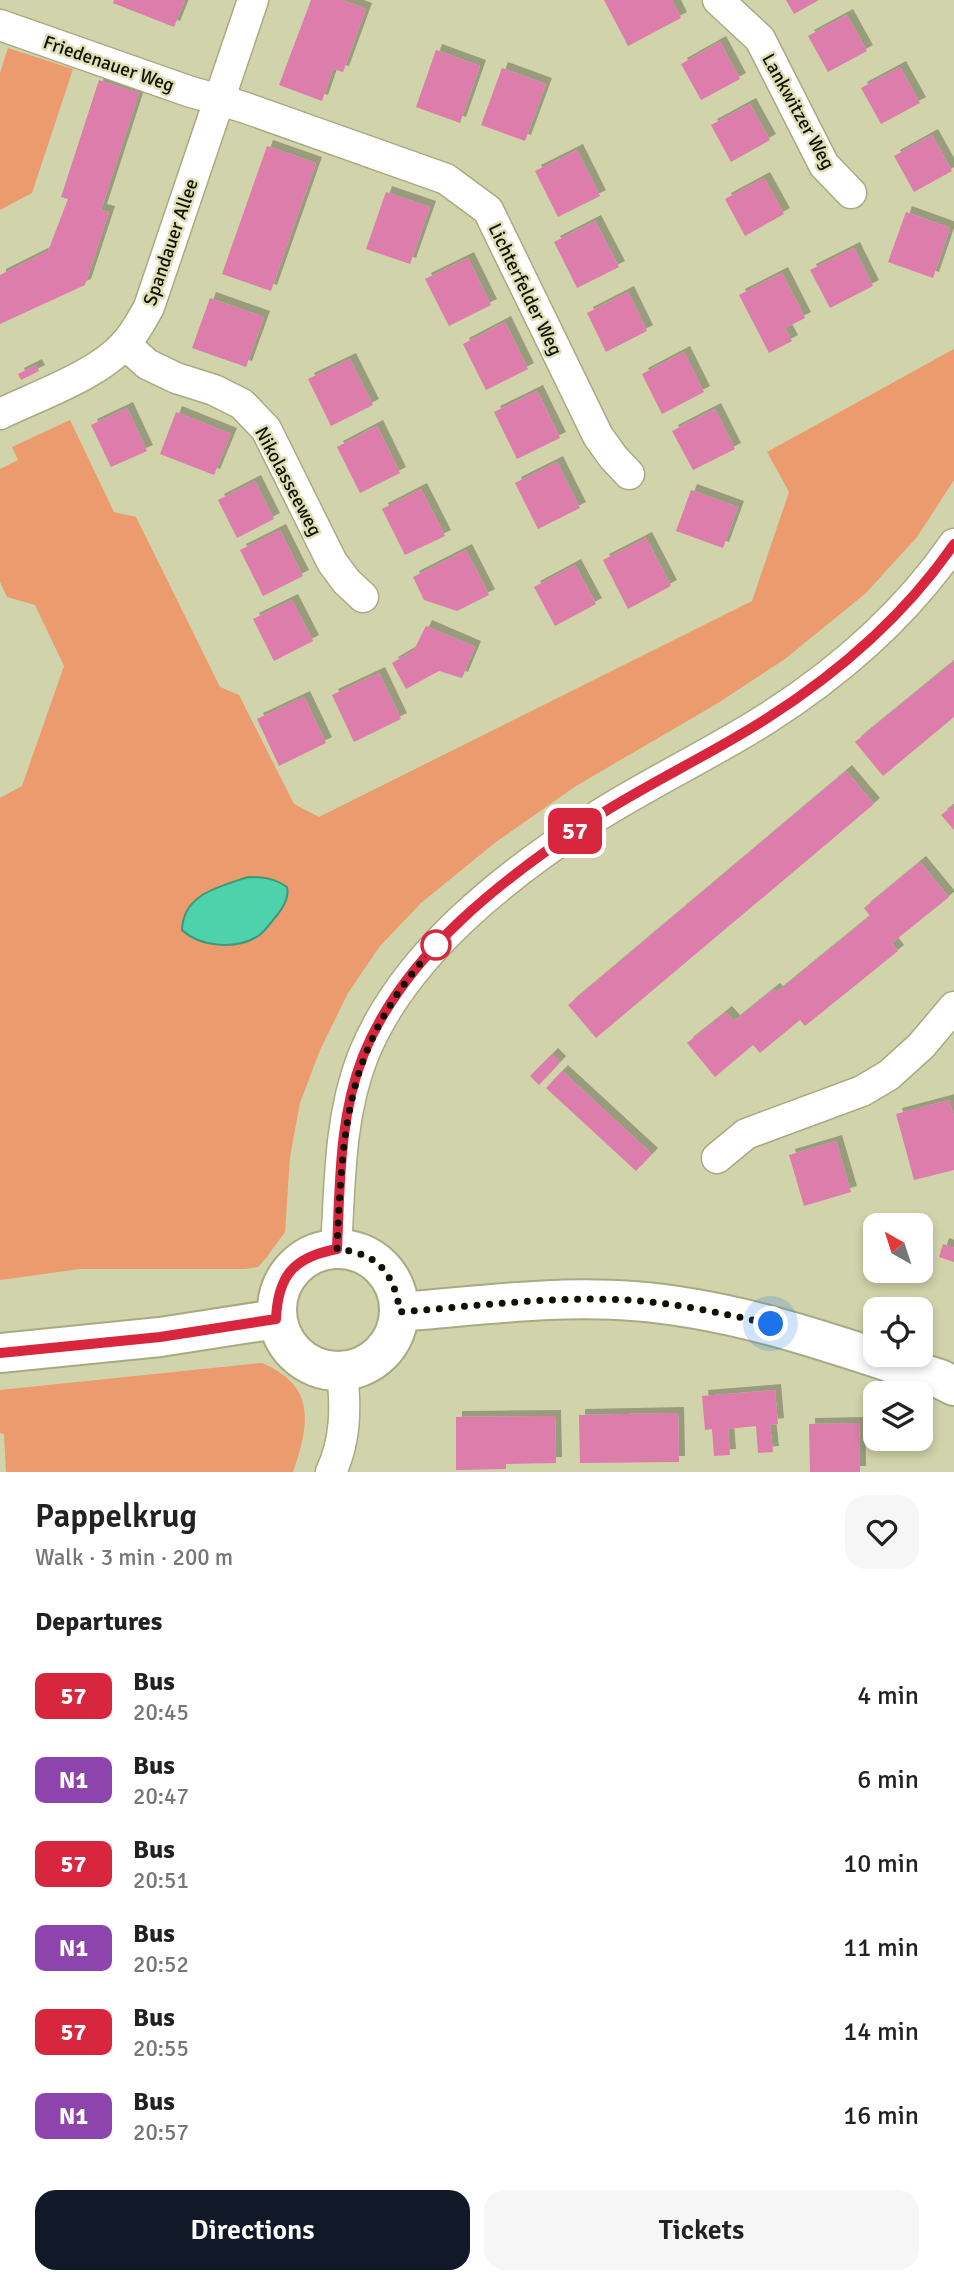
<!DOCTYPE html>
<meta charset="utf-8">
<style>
:root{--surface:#fff;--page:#f6f6f6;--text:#222;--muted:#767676;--accent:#111827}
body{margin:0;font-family:Signika,sans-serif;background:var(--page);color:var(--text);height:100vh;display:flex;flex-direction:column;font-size:26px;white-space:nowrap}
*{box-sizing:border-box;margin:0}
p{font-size:23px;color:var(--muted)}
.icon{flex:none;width:38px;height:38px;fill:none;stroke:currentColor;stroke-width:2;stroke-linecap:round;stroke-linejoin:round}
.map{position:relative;height:1472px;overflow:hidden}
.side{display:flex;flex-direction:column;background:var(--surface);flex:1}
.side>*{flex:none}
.badge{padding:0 14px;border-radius:10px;font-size:24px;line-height:46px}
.needle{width:46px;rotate:321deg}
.fabs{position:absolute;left:863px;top:1213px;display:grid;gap:14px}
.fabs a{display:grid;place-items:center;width:70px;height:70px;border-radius:14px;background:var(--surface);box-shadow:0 4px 10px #0003;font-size:35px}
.you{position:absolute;width:35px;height:35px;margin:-18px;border:5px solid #fff;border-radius:50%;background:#1a73e8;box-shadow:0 0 0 10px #1a73e833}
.map>.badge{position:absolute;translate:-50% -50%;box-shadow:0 0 0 4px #fff}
h2{padding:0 35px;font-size:26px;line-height:63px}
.round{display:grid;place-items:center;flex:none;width:74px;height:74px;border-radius:21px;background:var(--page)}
.headline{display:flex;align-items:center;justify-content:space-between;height:119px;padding:0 35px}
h1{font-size:33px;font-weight:600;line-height:52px}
.action{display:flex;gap:14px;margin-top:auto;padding:14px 35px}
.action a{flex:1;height:80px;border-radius:21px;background:var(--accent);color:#fff;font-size:28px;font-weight:600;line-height:80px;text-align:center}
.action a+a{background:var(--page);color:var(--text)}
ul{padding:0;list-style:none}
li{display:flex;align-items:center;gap:21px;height:84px;padding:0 35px}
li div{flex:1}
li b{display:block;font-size:26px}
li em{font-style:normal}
li .badge{min-width:77px;font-weight:700;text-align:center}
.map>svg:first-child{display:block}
.green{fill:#eb9b6d}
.water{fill:#4ed2ab;stroke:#3c9879;stroke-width:2}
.building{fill:#dc7dab;filter:url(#shadow)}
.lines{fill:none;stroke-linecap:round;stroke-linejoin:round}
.street-casing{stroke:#a8aa82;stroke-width:33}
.secondary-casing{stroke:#a8aa82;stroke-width:42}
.street{stroke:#fff;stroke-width:30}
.secondary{stroke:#fff;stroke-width:38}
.line-casing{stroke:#fff;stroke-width:16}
.line{stroke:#d7263d;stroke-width:10}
.walk{stroke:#111204;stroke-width:7;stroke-dasharray:0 12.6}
.stop-dot{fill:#fff;stroke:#d7263d;stroke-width:3.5}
.labels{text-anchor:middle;stroke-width:5;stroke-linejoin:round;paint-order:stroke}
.street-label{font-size:19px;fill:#111204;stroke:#dee0b6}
</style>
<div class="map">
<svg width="954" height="1472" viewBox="0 0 954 1472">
<defs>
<filter id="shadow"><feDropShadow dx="6" dy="-6" stdDeviation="0" flood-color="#0004"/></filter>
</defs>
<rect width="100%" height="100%" fill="#d1d3aa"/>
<!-- green -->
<g class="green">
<path d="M8 48 73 69 32 193 0 210V73Z"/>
<path d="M954 349V480L917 537 866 593 785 659 718 703 576 786 496 842 421 903 380 946 348 993 320 1050 300 1103 290 1157 285 1232 266 1258 258 1267 245 1269H80L0 1280V798L22 786 64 666 35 605 7 597 0 582V469L18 460 12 447 70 420 114 512 136 517 220 687 239 695 294 804 319 817 752 601 789 492 767 452Z"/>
<path d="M262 1363C317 1386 309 1425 293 1472H6L4 1434 0 1433V1390Z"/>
</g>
<!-- water -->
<path class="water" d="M248 877C263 877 274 878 287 887 290 899 281 911 273 920 269 925 264 932 258 936 237 950 200 947 182 930 183 894 219 887 248 877Z"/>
<!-- building -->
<g class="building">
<path d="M114 0H185L174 27 113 3Z"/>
<path d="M311 0H342L366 9 343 72 333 69 322 101 279 85Z"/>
<path d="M604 0H672L681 18 628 46Z"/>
<path d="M786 0H819L794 14Z"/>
<path d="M847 15 867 51 828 72 808 36Z"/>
<path d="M720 42 740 79 701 100 681 64Z"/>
<path d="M436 50 480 66 460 123 416 107Z"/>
<path d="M900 67 920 103 881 124 861 88Z"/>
<path d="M502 68 546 84 525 141 481 125Z"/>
<path d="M99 80 139 93 101 210 109 212 85 285 0 324V275L48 251 68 199 61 197Z"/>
<path d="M750 104 770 140 731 162 711 125Z"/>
<path d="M932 135 952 171 914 192 894 156Z"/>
<path d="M267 146 316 163 271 291 222 274Z"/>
<path d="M577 150 600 196 558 217 535 171Z"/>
<path d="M764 178 784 214 745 236 725 199Z"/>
<path d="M386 192 430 207 410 264 366 249Z"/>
<path d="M906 212 950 228 933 278 888 262Z"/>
<path d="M595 221 619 267 577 288 554 242Z"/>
<path d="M854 248 873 286 830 308 810 270Z"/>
<path d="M468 258 491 305 449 326 425 279Z"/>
<path d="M782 273 805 318 785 328 792 341 769 353 739 295Z"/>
<path d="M628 292 647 331 606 352 587 313Z"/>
<path d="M210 298 264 317 246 367 192 348Z"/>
<path d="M505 322 528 369 486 390 463 344Z"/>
<path d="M684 352 704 392 662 414 642 374Z"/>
<path d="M350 359 373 405 331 426 308 379Z"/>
<path d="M36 365 39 371 21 380 18 374Z"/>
<path d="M537 391 560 438 517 459 494 412Z"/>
<path d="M127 408 147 451 111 467 91 425Z"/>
<path d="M715 409 735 449 693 470 672 431Z"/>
<path d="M176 412 231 434 214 475 160 454Z"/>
<path d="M377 426 400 473 360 493 337 447Z"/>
<path d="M557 462 580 508 538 529 515 483Z"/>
<path d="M255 481 274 519 237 538 218 500Z"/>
<path d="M421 489 445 536 405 555 382 509Z"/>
<path d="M691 490 738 507 723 548 676 531Z"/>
<path d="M280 530 303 576 263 596 240 550Z"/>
<path d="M646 538 671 586 628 609 603 560Z"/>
<path d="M466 550 489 595 457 611 424 600 413 577Z"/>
<path d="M575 565 596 604 555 626 534 587Z"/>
<path d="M292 600 313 641 274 661 253 619Z"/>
<path d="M426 626 475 647 462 678 439 671 406 689 392 663 414 650Z"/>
<path d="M954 661V717L883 776 855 742Z"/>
<path d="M379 673 401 719 354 742 332 695Z"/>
<path d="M304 697 326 743 279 766 257 719Z"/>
<path d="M846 771 874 804 596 1038 568 1005Z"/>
<path d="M954 805V830L941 815Z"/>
<path d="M920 862 949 897 892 943 898 951 805 1026 800 1020 760 1053 753 1045 715 1077 687 1043 726 1012 734 1021 774 989 777 992 870 916 864 908Z"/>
<path d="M552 1054 560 1062 539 1085 530 1076Z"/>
<path d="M562 1071 652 1154 636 1171 546 1088Z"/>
<path d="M949 1100 954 1117V1170L914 1180 896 1114Z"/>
<path d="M836 1141 851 1192 804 1206 789 1155Z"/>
<path d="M943 1244 954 1248V1262L939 1257Z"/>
<path d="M775 1390 778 1424 770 1425 773 1452 758 1453 756 1426 728 1429 730 1455 714 1456 712 1429 705 1430 702 1396Z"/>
<path d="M678 1413 679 1462 580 1463 579 1415Z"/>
<path d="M555 1416 556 1463 506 1464V1469L456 1470V1417Z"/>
<path d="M859 1423 860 1472H810L809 1424Z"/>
</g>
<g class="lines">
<defs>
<g id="street">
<path d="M718 0 760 39 824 165 851 193"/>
<path d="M0 25 188 91 243 107 446 179 488 210 598 436 613 457 629 474"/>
<path d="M125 344 147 364 176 378 214 390 242 404 266 429 332 562 346 581 363 597"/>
<path d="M0 414C37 396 98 375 125 344 135 333 142 320 149 307L253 0"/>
<path d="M717 1158 746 1134 862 1091 889 1075 921 1046 954 1007"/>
<path d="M336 1249C340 1184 339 1117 363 1056 404 954 506 875 596 817 651 782 711 754 766 719 838 673 905 615 954 544"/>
<path d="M331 1472C346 1440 346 1407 342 1372"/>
</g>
<g id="secondary">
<circle cx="338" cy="1310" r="61"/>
<path d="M399 1312C477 1306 555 1295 633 1301 740 1309 839 1346 940 1379L954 1386"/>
<path d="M0 1353 160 1337 276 1319"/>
</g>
</defs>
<!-- street casing -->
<use href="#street" class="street-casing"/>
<!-- secondary casing -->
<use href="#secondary" class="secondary-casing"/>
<!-- street -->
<use href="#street" class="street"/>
<!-- secondary -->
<use href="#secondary" class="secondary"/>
</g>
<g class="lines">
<defs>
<path id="line" d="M0 1353 160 1337 276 1319C278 1275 294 1257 337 1249 340 1184 339 1117 363 1056 404 953 506 876 596 817 651 782 711 754 766 719 838 673 905 615 954 544"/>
</defs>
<!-- line casing -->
<use href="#line" class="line-casing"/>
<!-- line -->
<use href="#line" class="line"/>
<!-- walk -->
<path class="walk" d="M436 945C346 1045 343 1121 337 1249 377 1253 394 1272 400 1312 476 1306 552 1296 629 1300 677 1303 724 1314 771 1324"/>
</g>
<!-- markers -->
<circle class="stop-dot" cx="436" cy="945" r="14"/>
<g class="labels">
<!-- street labels -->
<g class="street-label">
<text transform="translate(109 63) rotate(19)" y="7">Friedenauer Weg</text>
<text transform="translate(799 111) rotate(61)" y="7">Lankwitzer Weg</text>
<text transform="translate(170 242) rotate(-71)" y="7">Spandauer Allee</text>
<text transform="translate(526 289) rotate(64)" y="7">Lichterfelder Weg</text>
<text transform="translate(289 481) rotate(62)" y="7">Nikolasseeweg</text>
</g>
</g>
</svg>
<div class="fabs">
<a><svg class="needle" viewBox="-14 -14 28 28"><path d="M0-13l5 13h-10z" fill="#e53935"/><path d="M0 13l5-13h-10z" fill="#767676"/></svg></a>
<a><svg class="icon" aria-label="locate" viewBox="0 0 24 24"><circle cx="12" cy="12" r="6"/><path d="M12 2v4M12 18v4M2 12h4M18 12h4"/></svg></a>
<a><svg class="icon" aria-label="layers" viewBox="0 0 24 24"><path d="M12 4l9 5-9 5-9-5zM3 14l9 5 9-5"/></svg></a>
</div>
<div class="you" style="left:771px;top:1324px"></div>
<b class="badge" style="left:575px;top:831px;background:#d7263d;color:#fff">57</b>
</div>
<section class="side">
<div class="headline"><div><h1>Pappelkrug</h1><p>Walk · 3 min · 200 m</p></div><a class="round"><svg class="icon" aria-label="heart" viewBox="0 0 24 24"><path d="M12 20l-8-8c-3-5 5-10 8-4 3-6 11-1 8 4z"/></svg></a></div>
<h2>Departures</h2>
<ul>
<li><span class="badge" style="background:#d7263d;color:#fff">57</span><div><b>Bus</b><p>20:45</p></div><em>4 min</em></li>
<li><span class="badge" style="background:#8e44ad;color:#fff">N1</span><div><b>Bus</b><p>20:47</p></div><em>6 min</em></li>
<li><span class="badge" style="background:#d7263d;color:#fff">57</span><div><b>Bus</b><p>20:51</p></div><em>10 min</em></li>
<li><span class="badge" style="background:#8e44ad;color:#fff">N1</span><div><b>Bus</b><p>20:52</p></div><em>11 min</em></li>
<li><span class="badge" style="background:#d7263d;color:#fff">57</span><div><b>Bus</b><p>20:55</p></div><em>14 min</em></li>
<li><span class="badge" style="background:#8e44ad;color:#fff">N1</span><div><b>Bus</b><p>20:57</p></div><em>16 min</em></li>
</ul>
<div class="action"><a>Directions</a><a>Tickets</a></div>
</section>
